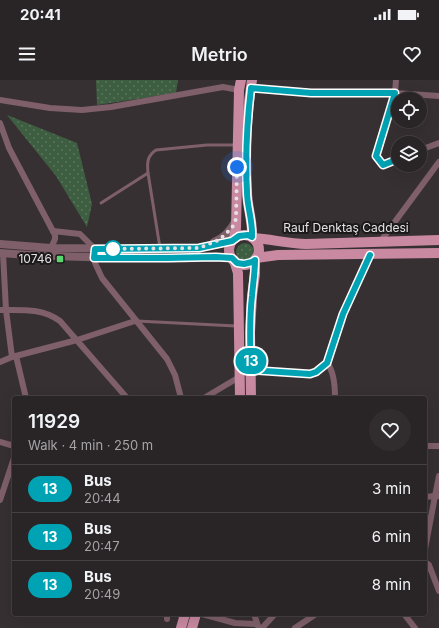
<!DOCTYPE html>
<meta charset="utf-8">
<style>
:root{--surface:#292426;--page:#312c2e;--text:#f1f3f6;--muted:#a5a4a7;--line:#454143}
body{margin:0;font-family:Inter,sans-serif;background:var(--page);color:var(--text);height:100vh;display:flex;flex-direction:column;font-size:15px;white-space:nowrap}
*{box-sizing:border-box;margin:0}
p{font-size:13px;color:var(--muted)}
.icon{flex:none;width:22px;height:22px;fill:none;stroke:currentColor;stroke-width:2;stroke-linecap:round;stroke-linejoin:round}
.map{position:relative;flex:1;overflow:hidden}
.panel{position:absolute;left:12px;top:316px;width:415px;height:220px;display:flex;flex-direction:column;background:var(--surface);border-radius:4px;box-shadow:0 4px 16px #0002,0 0 0 1px var(--line)}
.panel>*{flex:none}
.badge{padding:0 8px;border-radius:13px;font-size:14px;line-height:26px}
.tools{position:absolute;left:391px;top:12px;display:grid;gap:8px}
.tools a{display:grid;place-items:center;width:36px;height:36px;border-radius:50%;background:var(--surface);box-shadow:0 4px 16px #0002,0 0 0 1px var(--line);font-size:20px}
.you{position:absolute;width:20px;height:20px;margin:-10px;border:3px solid #fff;border-radius:50%;background:#1a73e8;box-shadow:0 0 0 6px #1a73e833}
.map>.badge{position:absolute;translate:-50% -50%;box-shadow:0 0 0 2px #fff}
.round{display:grid;place-items:center;flex:none;width:42px;height:42px;border-radius:21px;background:var(--page)}
.headline{display:flex;align-items:center;justify-content:space-between;height:68px;padding:0 16px}
h1{font-size:19px;font-weight:600;line-height:30px}
ul{padding:0;list-style:none}
li{display:flex;align-items:center;gap:12px;height:48px;padding:0 16px;border-top:1px solid var(--line)}
li div{flex:1}
li b{display:block;font-size:15px}
li em{font-style:normal}
li .badge{min-width:44px;font-weight:700;text-align:center}
.status{display:flex;justify-content:space-between;align-items:center;height:28px;padding:0 20px;background:var(--surface);direction:ltr}
.status svg{height:11px;fill:currentColor}
header{display:flex;justify-content:space-between;align-items:center;height:52px;padding:0 16px;background:var(--surface);font-size:18px;font-weight:600}
.map>svg:first-child{display:block}
.grass{fill:url(#grass-dots)}
.lines{fill:none;stroke-linecap:round;stroke-linejoin:round}
.service{stroke:#7e5f6a;stroke-width:3}
.minor{stroke:#7e5f6a;stroke-width:6}
.tertiary{stroke:#7e5f6a;stroke-width:8}
.primary{stroke:#c98aa1;stroke-width:10}
.line-casing{stroke:#fff;stroke-width:9}
.line{stroke:#00a3b4;stroke-width:6}
.walk{stroke:#e6e2e3;stroke-width:4;stroke-dasharray:0 7.2}
.stop-dot{fill:#fff;stroke:#00a3b4;stroke-width:2}
.poi-dot{fill:#59d56f;stroke:#1c191a;stroke-width:1.5}
.labels{text-anchor:middle;stroke-width:4;stroke-linejoin:round;paint-order:stroke}
.street-label{font-size:12px;fill:#e6e2e3;stroke:#1c191a}
.poi-label{font-size:12px;fill:#e6e2e3;stroke:#1c191a;text-anchor:end}
</style>
<div class="status"><b>20:41</b><svg viewBox="0 0 49 12"><path d="M0 12V9h3v3zM5 12V6h3v6zM10 12V3h3v9zM15 12V0h3v12zM26 1h20v11H26zM47 4h2v5h-2z"/></svg></div>
<header><svg class="icon" aria-label="menu" viewBox="0 0 24 24"><path d="M4 6h16M4 12h16M4 18h16"/></svg>Metrio<svg class="icon" aria-label="heart" viewBox="0 0 24 24"><path d="M12 20l-8-8c-3-5 5-10 8-4 3-6 11-1 8 4z"/></svg></header>
<div class="map">
<svg width="439" height="548" viewBox="0 0 439 548">
<defs>
<pattern id="grass-dots" width="8" height="8" patternUnits="userSpaceOnUse"><rect width="8" height="8" fill="#3e5e41"/><path d="M2 2h.1M6 6h.1" fill="none" stroke="#5a755c" stroke-width="1.8" stroke-linecap="round"/></pattern>
</defs>
<rect width="100%" height="100%" fill="#373032"/>
<!-- grass -->
<g class="grass">
<path d="M96 0H178L176 13 97 25Z"/>
<path d="M7 35 77 63 92 124 87 147 56 96Z"/>
<circle cx="245" cy="172" r="9"/>
</g>
<g class="lines">
<!-- service -->
<g class="service">
<path d="M101 123 148 93"/>
<path d="M160 168 148 93C147 83 147 76 156 70L207 65H236"/>
<path d="M137 241 236 246"/>
</g>
<!-- minor -->
<g class="minor">
<path d="M396 0 395 13 376 76 383 85 398 79"/>
<path d="M251 8 311 13H395L439 16"/>
<path d="M0 20 50 28 82 30 111 27 223 7 239 10"/>
<path d="M0 43 9 68 55 155V159L51 168"/>
<path d="M420 70 439 63"/>
<path d="M53 151 80 154 95 169"/>
<path d="M380 162 439 82"/>
<path d="M94 178 95 183 102 198 167 279 175 295 181 318"/>
<path d="M0 230H6L3 173"/>
<path d="M16 276 26 318"/>
<path d="M12 277 77 260 135 241"/>
<path d="M0 282 12 277 6 230C26 230 43 229 60 241L127 318"/>
<path d="M327 283C334 291 335 308 335 318"/>
<path d="M251 290 310 294 316 292 327 283 343 234 370 175"/>
<path d="M204 318 241 296"/>
<path d="M0 362 14 366"/>
<path d="M425 366H439"/>
<path d="M439 396 435 416H439"/>
<path d="M425 417 435 416 425 469"/>
<path d="M0 420 14 378"/>
<path d="M425 482 429 485 439 511"/>
<path d="M202 534 235 543 257 544"/>
<path d="M254 534 258 546"/>
<path d="M404 534 415 548"/>
<path d="M167 539V534"/>
<path d="M262 548 275 534"/>
<path d="M295 548 316 534"/>
</g>
<!-- tertiary -->
<g class="tertiary">
<path d="M214 162C224 158 231 150 236 140"/>
<path d="M0 164 51 168 161 169 199 168 232 161"/>
<path d="M0 173C55 177 110 178 165 178 187 179 210 177 232 178"/>
</g>
<!-- primary -->
<g class="primary">
<path d="M252 0C246 37 245 74 247 111 247 127 253 141 252 157"/>
<circle cx="244" cy="170" r="15"/>
<path d="M253 158C271 159 288 164 306 164L439 160"/>
<path d="M234 159 236 148 239 10 241 0"/>
<path d="M256 178 278 175 439 173"/>
<path d="M234 180 238 193 240 318"/>
<path d="M251 318 250 252 252 216 255 194V180"/>
<path d="M181 548 185 534"/>
<path d="M192 548 196 534"/>
</g>
</g>
<g class="lines">
<defs>
<path id="line" d="M370 175 343 234 327 283 316 292 310 294 251 290C250 266 249 241 252 216 253 204 255 192 255 180L252 182 244 184 237 183 232 178 216 177 167 178H94L95 169 199 168 232 161 239 156 248 155 252 157C253 141 247 127 247 112 245 77 247 42 251 8L311 13H395L376 76 383 85 398 79"/>
</defs>
<!-- line casing -->
<use href="#line" class="line-casing"/>
<!-- line -->
<use href="#line" class="line"/>
<!-- walk -->
<path class="walk" d="M113 169H108L199 168 219 160 232 148 236 139 237 87"/>
</g>
<!-- markers -->
<circle class="stop-dot" cx="113" cy="169" r="8"/>
<rect class="poi-dot" x="56" y="175" width="8" height="8" rx="2"/>
<g class="labels">
<!-- street labels -->
<g class="street-label">
<text x="346" y="152">Rauf Denktaş Caddesi</text>
</g>
<!-- poi labels -->
<g class="poi-label">
<text x="52" y="183">10746</text>
</g>
</g>
</svg>
<div class="tools">
<a><svg class="icon" aria-label="locate" viewBox="0 0 24 24"><circle cx="12" cy="12" r="6"/><path d="M12 2v4M12 18v4M2 12h4M18 12h4"/></svg></a>
<a><svg class="icon" aria-label="layers" viewBox="0 0 24 24"><path d="M12 4l9 5-9 5-9-5zM3 14l9 5 9-5"/></svg></a>
</div>
<div class="you" style="left:237px;top:87px"></div>
<b class="badge" style="left:251px;top:281px;background:#00a3b4;color:#fff">13</b>
<section class="panel">
<div class="headline"><div><h1>11929</h1><p>Walk · 4 min · 250 m</p></div><a class="round"><svg class="icon" aria-label="heart" viewBox="0 0 24 24"><path d="M12 20l-8-8c-3-5 5-10 8-4 3-6 11-1 8 4z"/></svg></a></div>
<ul>
<li><span class="badge" style="background:#00a3b4;color:#fff">13</span><div><b>Bus</b><p>20:44</p></div><em>3 min</em></li>
<li><span class="badge" style="background:#00a3b4;color:#fff">13</span><div><b>Bus</b><p>20:47</p></div><em>6 min</em></li>
<li><span class="badge" style="background:#00a3b4;color:#fff">13</span><div><b>Bus</b><p>20:49</p></div><em>8 min</em></li>
</ul>
</section>
</div>
